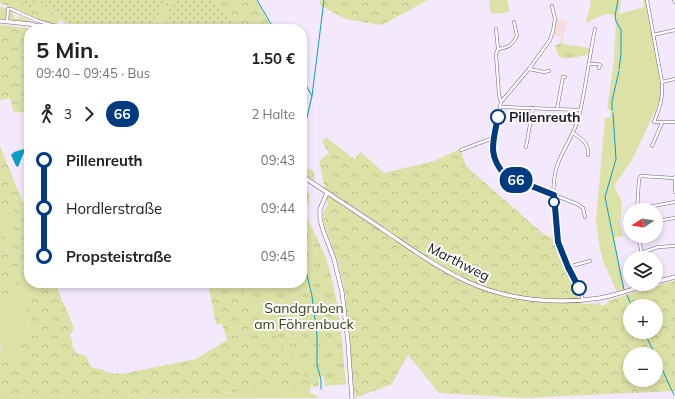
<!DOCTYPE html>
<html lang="de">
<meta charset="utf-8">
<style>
:root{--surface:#fff;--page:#f2f2f2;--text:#202124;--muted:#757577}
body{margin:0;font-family:Mulish,sans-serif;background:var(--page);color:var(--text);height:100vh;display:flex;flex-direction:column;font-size:15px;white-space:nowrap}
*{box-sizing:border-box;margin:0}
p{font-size:13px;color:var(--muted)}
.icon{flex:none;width:22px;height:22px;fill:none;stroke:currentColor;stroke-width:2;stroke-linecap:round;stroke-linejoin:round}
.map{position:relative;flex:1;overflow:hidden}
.sheet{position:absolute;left:24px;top:24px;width:283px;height:264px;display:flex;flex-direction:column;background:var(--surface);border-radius:16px;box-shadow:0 2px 6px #0003}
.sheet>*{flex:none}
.badge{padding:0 8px;border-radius:13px;font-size:14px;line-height:26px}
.needle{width:26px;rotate:258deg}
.fabs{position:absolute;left:623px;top:203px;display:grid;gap:8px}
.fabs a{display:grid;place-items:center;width:40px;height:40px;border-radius:50%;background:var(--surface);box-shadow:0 2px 6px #0003;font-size:20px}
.map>.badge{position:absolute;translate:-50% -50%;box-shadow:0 0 0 2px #fff}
.legs{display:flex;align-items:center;gap:6px;height:44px;padding:0 12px;font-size:13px}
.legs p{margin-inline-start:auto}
.headline{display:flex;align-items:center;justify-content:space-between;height:68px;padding:0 12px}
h1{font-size:22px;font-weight:700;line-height:30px}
ul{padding:0 12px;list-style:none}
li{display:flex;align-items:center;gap:14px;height:48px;font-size:15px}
li i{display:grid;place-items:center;width:6px;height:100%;margin:0 5px;background:currentColor}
li i::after{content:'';width:10px;height:10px;margin:-5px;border:3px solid;border-radius:50%;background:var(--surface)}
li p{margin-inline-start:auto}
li:first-child i{background:linear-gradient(#0000 50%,currentColor 0)}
li:last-child i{background:linear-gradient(currentColor 50%,#0000 0)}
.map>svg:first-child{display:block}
.education{fill:#f7dcde}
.grass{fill:#dce1a5}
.forest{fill:url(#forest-crowns);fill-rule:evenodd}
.park{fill:url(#park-tufts)}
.garden{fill:url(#garden-dots)}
.water{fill:#09a0c4}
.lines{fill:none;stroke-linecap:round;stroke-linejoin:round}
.stream{stroke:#09a0c4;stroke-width:1}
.minor-casing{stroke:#74637f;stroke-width:3.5}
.secondary-casing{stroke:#74637f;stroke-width:4.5}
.minor{stroke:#fff;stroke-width:2.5}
.secondary{stroke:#fff;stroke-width:3.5}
.line-1-casing{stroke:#fff;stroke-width:9}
.line-1{stroke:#003b80;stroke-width:6}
.stop-1-dot{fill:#fff;stroke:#003b80;stroke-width:2}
.labels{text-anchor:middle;stroke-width:4;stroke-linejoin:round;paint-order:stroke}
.stop-label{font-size:14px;font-weight:bold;fill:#221a26;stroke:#fbfbfb;text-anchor:start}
.street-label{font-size:14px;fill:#221a26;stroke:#fbfbfb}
.park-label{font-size:14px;fill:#3e3f17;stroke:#fbfbfb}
</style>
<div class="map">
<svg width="675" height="399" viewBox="0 0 675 399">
<defs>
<pattern id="forest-crowns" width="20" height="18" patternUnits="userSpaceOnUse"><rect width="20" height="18" fill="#dce1a5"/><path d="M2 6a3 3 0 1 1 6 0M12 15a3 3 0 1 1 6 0" fill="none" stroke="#bcc08e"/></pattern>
<pattern id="park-tufts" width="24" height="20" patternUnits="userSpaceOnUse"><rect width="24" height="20" fill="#dce1a5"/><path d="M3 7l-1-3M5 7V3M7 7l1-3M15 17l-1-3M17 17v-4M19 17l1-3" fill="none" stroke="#bcc08e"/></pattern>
<pattern id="garden-dots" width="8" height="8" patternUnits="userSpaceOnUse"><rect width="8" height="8" fill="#dce1a5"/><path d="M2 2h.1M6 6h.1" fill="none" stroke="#bcc08e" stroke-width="1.8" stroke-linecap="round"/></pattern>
</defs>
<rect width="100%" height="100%" fill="#f4e8fc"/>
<!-- education -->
<path class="education" d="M556 20 567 21 563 38 553 34Z"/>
<!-- grass -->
<g class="grass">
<path d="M489 0H507L510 12 491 14Z"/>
<path d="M590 0H621L619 14 644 7 643 0H645L663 94 632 160 614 186 622 202 620 224 623 236 614 238 624 289 617 292 603 261 600 249 596 221 605 118 611 117 610 109H607L614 60 616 21 614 15 606 14 591 20 590 23 586 22 591 3Z"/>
<path d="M0 7H3L13 12 14 18 18 19 19 16 33 22V24L0 19Z"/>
<path d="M14 207 12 269 14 278 27 286 31 296 24 300C29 324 34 330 18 351L20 364 11 365 4 359 0 358V349L1 348 0 341V313L12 294V281L5 232 1 223 6 214Z"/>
<path d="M279 389 309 392 320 398 132 399Z"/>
</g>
<!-- forest -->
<g class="forest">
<path d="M0 0H18L32 9 40 3 61 17 57 25 40 20 0 3Z"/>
<path d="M167 0H175L158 29H151Z"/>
<path d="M215 0H256L273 29H233L235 25Z"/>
<path d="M320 0H428L382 25 345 19 320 5Z"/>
<path d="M0 25 39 29H29V111L14 113 10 98 0 100Z"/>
<path d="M326 137 354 159 361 152 384 173 434 161 460 149 466 166 542 233 556 240 582 304 600 303 601 306 608 303 607 301 675 280V391L523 398 439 393 408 355 392 384 355 398 345 293 338 263 324 224 323 213 328 204 319 161 329 153 322 142ZM630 306H656V332H630ZM630 354H656V380H630Z"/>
<path d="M0 146 29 217V283H55L74 328 70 336 73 343 72 346 76 353 86 356 90 365 93 368 101 369 109 373 121 374 196 359 227 340 222 324H216L208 283H239L313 380 309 392 279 389 132 399H0V358L4 359 11 365 20 364 18 351C34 330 29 324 24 300L31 296 27 286H18L14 279 12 269 14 207 6 214 1 223 5 232 12 281V294L0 313Z"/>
<path d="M302 165 314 171 315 181 302 173Z"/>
</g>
<!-- park -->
<g class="park">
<path d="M562 38H563L562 44 590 48 589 54C582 56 564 61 559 56 557 54 556 49 555 46L560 43Z"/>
<path d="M302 183C318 203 304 200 307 217 315 234 324 251 329 268 340 306 342 345 346 384L325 386 324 377H319V386L313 387 291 353 285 348 238 283H302Z"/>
</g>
<!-- garden -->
<g class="garden">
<path d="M18 0H167L151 29H68L66 28 68 25 59 19 60 16 40 3 32 9Z"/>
<path d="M175 0H215L235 25 233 29H158Z"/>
</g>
<!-- water -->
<path class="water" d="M24 149 25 150 18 167 16 166 11 155 14 152Z"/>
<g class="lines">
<!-- stream -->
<g class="stream">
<path d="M257 0 274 29"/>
<path d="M618 0 615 16 616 21 621 30V54L619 69"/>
<path d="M302 78 312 96 304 130"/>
<path d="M312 96 324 0"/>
<path d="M612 110V101L619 71"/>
<path d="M613 113 616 159 605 197 624 290"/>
<path d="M302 254 312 296 317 335V365L321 380V389"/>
<path d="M627 295 632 306"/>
<path d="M644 332 655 354"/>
<path d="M656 356 674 395"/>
</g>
<defs>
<g id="minor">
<path d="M647 0 662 82C663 99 660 107 654 122H675"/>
<path d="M674 0 675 2"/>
<path d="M552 6 555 19 553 31 550 40 529 69 501 102 492 143V150L495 161 500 170 506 176 577 204 583 208 585 217"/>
<path d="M7 21 8 9H11L38 21 59 27 58 29"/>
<path d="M496 29 498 49 496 54 499 95 501 102"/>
<path d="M653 35 675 30"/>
<path d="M498 49C508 48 512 45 517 36L514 22"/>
<path d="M589 64H598L600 65 599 68"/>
<path d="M529 69 544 72 549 71"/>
<path d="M662 82 675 79"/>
<path d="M501 107 580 110"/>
<path d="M557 109 563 77H565"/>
<path d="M573 133C582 139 589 143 588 155"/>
<path d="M652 146 662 123"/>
<path d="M526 147 533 108"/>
<path d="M461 150 493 138"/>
<path d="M675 177V192"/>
<path d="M637 209 675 202"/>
<path d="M637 210 639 179 641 176 674 178"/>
<path d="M656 221 675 218"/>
<path d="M638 236 643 258"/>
<path d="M641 253 658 247 675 246"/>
<path d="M568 267 590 261"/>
<path d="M583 300C578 279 562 263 558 241 554 218 550 188 557 166 563 148 575 134 579 116 586 87 589 58 595 29"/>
</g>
<g id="secondary">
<path d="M0 21 30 24 49 29"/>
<path d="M302 176C331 195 360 214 388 233 413 250 438 268 466 281 506 300 556 305 600 298 617 295 633 289 650 284"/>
<path d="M327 193 320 209V219L323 230 334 259 342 292 348 342 352 399"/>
<path d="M656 282 675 277"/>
</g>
</defs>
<!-- minor casing -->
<use href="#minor" class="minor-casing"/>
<!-- secondary casing -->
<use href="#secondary" class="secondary-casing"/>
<!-- minor -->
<use href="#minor" class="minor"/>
<!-- secondary -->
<use href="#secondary" class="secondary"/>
</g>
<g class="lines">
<defs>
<path id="line-1" d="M498 117C493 142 487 156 506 176L554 195 558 242 568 267 579 288"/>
</defs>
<!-- line-1 casing -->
<use href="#line-1" class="line-1-casing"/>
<!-- line-1 -->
<use href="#line-1" class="line-1"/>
</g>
<!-- markers -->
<g class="stop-1-dot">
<circle cx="498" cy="117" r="7"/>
<circle cx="554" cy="202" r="5"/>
<circle cx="579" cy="288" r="7"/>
</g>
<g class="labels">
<!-- stop labels -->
<g class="stop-label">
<text x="509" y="122">Pillenreuth</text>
</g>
<!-- street labels -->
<g class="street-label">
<text transform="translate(459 262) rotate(27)" y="5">Marthweg</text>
</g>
<!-- park labels -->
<g class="park-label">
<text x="304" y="313">Sandgruben<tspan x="304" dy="16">am Föhrenbuck</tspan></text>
</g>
</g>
</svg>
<div class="fabs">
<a><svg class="needle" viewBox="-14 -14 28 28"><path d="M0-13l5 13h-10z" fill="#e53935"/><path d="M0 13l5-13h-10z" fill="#757577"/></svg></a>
<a><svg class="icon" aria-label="layers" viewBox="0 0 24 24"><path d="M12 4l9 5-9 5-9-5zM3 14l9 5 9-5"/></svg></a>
<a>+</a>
<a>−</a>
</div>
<b class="badge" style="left:516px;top:180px;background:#003b80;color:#fff">66</b>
<section class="sheet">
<div class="headline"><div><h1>5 Min.</h1><p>09:40 – 09:45 · Bus</p></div><b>1.50 €</b></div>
<div class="legs"><svg class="icon" aria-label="walk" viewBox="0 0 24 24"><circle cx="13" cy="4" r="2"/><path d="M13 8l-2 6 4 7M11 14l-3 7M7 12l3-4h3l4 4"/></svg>3<svg class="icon" aria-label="forward" viewBox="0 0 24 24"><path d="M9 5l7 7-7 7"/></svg><b class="badge" style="background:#003b80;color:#fff">66</b><p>2 Halte</p></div>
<ul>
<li><i style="color:#003b80"></i><b>Pillenreuth</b><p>09:43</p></li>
<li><i style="color:#003b80"></i><span>Hordlerstraße</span><p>09:44</p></li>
<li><i style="color:#003b80"></i><b>Propsteistraße</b><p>09:45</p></li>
</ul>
</section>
</div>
